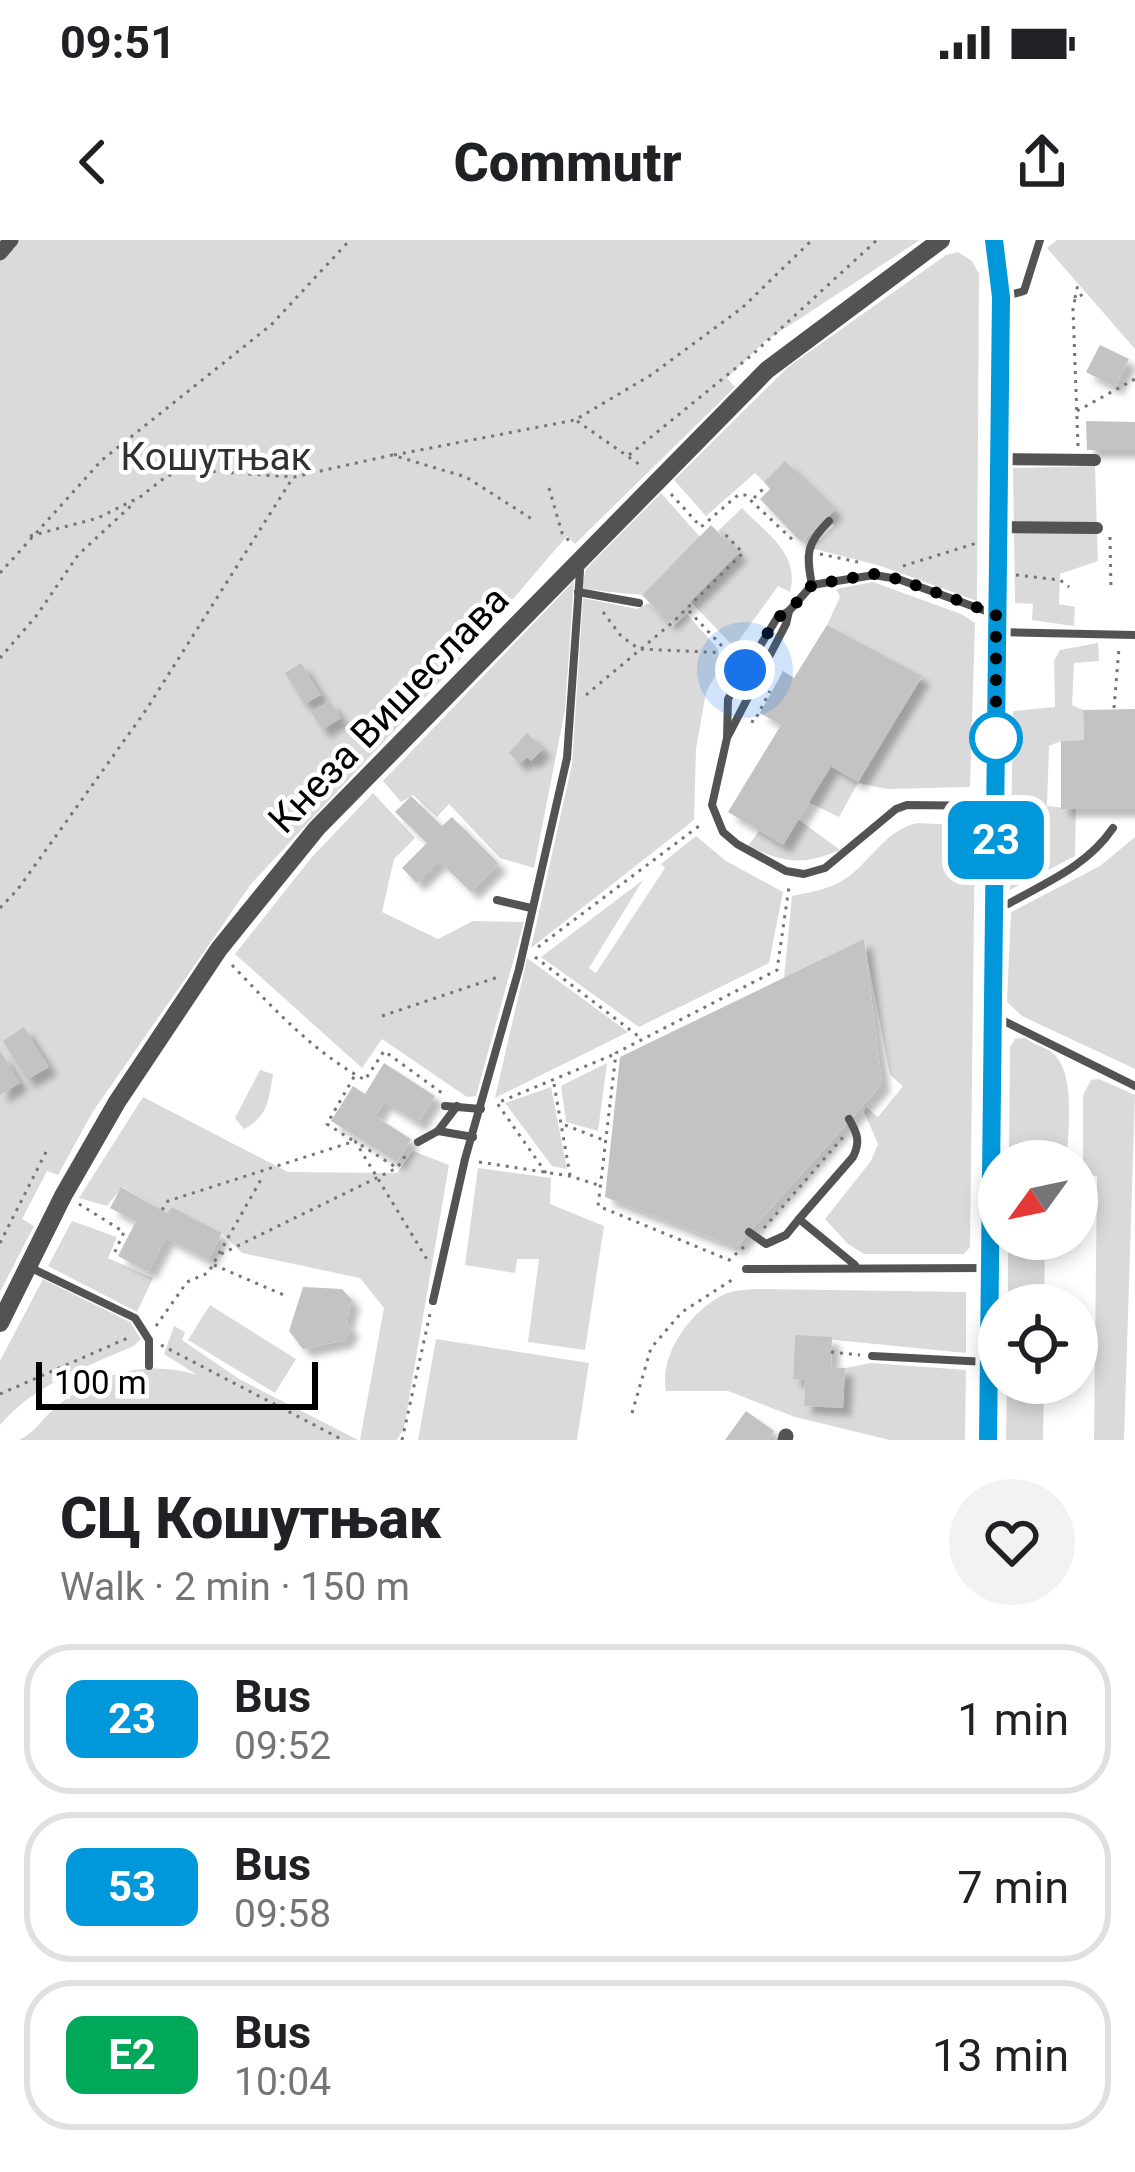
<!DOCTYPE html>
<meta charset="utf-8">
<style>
:root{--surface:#fff;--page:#f2f2f2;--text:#202124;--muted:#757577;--line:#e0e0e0}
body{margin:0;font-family:Roboto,sans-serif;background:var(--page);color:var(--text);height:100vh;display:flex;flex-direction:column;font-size:45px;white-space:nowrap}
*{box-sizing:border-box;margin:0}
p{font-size:39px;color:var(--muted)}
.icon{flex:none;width:66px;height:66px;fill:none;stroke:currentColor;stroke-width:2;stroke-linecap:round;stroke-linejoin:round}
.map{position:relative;height:1200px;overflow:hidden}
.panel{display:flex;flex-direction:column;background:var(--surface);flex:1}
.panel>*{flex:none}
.badge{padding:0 24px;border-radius:18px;font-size:42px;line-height:78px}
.needle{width:78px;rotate:237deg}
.controls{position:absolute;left:978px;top:900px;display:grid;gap:24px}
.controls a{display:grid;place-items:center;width:120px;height:120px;border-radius:50%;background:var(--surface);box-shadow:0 6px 18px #0003;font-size:60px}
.scale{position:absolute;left:36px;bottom:30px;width:282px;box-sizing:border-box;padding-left:12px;border:6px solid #000;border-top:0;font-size:33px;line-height:42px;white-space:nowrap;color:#000;-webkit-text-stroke:9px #fff;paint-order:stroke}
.you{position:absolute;width:60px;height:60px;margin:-30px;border:9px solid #fff;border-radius:50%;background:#1a73e8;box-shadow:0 0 0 18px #1a73e833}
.map>.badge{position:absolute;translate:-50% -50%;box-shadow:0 0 0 6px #fff}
.round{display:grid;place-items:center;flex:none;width:126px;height:126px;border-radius:63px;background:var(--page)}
.overview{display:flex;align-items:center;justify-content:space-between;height:204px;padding:0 60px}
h1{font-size:57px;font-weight:800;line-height:90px}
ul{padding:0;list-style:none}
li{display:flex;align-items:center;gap:36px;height:150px;margin:0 24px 18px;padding:0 36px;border:6px solid var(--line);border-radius:48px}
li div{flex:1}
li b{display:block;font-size:45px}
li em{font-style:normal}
li .badge{min-width:132px;font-weight:700;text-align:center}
.status{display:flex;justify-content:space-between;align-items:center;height:84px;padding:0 60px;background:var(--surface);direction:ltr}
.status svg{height:33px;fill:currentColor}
header{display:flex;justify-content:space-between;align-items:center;height:156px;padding:0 60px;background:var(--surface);font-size:54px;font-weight:800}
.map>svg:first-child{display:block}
.green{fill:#dadada}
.building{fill:#c3c3c3;filter:url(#shadow)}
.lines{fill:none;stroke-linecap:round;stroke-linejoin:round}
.path{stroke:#757575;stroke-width:3;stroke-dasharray:3 6;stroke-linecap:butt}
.service{stroke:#535353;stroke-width:8}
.pedestrian{stroke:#535353;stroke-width:12}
.minor{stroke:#535353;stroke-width:15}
.tertiary{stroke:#535353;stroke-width:18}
.secondary{stroke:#202020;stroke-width:21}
.line-casing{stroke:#fff;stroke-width:27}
.line{stroke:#0098da;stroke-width:18}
.walk{stroke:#000;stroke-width:12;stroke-dasharray:0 21.6}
.stop-dot{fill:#fff;stroke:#0098da;stroke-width:6}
.labels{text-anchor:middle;stroke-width:9;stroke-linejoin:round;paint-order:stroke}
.park-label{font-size:39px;fill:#313131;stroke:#fff}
.street-label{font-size:39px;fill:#000;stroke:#fff}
</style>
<div class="status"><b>09:51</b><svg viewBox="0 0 49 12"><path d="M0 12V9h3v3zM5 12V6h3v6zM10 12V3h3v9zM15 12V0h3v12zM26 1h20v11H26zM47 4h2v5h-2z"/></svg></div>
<header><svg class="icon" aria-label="back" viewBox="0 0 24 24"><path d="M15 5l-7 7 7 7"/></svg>Commutr<svg class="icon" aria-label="share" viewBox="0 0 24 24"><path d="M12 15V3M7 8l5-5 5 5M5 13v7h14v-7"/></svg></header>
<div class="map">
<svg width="1135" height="1200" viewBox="0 0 1135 1200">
<defs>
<filter id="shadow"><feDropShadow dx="8" dy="8" stdDeviation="3" flood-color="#0004"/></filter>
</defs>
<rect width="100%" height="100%" fill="#fff"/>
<!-- green -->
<g class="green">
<path d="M0 0H920L764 102 727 138 735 147 575 304 567 296 463 417 251 644 92 873 58 935 47 931 22 979 34 986 0 1052Z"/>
<path d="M1057 0H1135V109L1047 8Z"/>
<path d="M958 12 972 21 979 34 977 361 881 326 811 308 834 286 828 276 764 242 755 233 706 276 674 240 788 127 946 15Z"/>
<path d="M1095 226 1098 321 1060 334 1059 364 1075 367 1074 386 1032 380 1033 364 1015 363 1013 228Z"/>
<path d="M661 253 700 297 642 355 581 349 586 329Z"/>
<path d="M742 268C767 294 800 314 790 352L778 346 734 407 690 361 738 313 718 291Z"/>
<path d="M574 341 565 470 534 628 500 618 449 564 437 577 413 555 401 562 383 541Z"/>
<path d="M873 342 961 374 975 383 970 547 887 549 858 543 839 577 808 562 831 526 858 542 922 437 827 385 840 357 836 349Z"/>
<path d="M583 358 637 369 649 363 673 387 687 374 718 409 720 427 706 452 696 509 694 580 531 708 572 524Z"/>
<path d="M1098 403 1099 421 1074 423 1072 465 1083 470 1084 500 1061 501 1049 506 1047 566 1076 569 1075 616 1010 650 1013 471 1055 467 1054 421 1060 410Z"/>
<path d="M373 553 415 598 394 619 382 672 438 699 473 681 524 682 476 856 467 857 382 799 362 828 235 714 312 617Z"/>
<path d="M798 579 840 610C801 626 786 623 748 606L759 591Z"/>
<path d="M918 583 975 586 970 1007 964 1014H864L848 1004 825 979 871 921 878 904 864 872 866 867 878 877 903 846 890 835 864 700 784 738 792 656C811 652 832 649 848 637 873 619 886 589 918 583Z"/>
<path d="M696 596 726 621 783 652 769 723 639 787 541 717 643 640 589 728 596 733 665 628 661 624Z"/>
<path d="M1135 597V829L1022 776 1007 762 1011 672 1100 626Z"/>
<path d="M527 718 628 792 495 858 523 736Z"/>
<path d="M1025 798C1033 804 1042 806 1050 811 1078 830 1067 892 1067 921H1009L1010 807 1015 799Z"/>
<path d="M607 823 598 891 566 882 561 846Z"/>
<path d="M260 830 273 834C269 859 268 877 244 889L235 878Z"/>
<path d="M1099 839 1135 855 1124 1200H1094L1097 936 1083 935V855L1091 840Z"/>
<path d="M551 847 567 929 552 926 505 863Z"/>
<path d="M143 857 288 932 397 933 413 911 449 925 404 1188 397 1200H360L384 1068 360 1038 242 1013 222 993 172 967 167 973 122 947 107 966 79 958Z"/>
<path d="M478 928 551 938 550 964 604 986 585 1110 528 1102 539 1019H517L515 1033 465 1025Z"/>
<path d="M72 981 117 997 108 1018 153 1038 137 1072 48 1026Z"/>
<path d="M1008 999H1045L1044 1065H1008Z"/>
<path d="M43 1039 130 1082 141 1099 134 1106C87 1126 34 1145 0 1185V1121Z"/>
<path d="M755 1049 966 1052V1113L795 1096 793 1138 805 1140 804 1166 843 1167 845 1128 871 1123 966 1130 965 1200H890L795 1177 728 1151H666C659 1114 691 1070 725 1054 733 1050 746 1050 755 1049Z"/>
<path d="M210 1065 296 1119 275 1153 188 1100Z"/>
<path d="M174 1086 185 1092 182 1100 239 1139 358 1200H19C35 1193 41 1180 54 1169 95 1134 144 1119 197 1135L164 1114Z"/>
<path d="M436 1099 589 1123 577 1200H418Z"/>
<path d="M1007 1143H1044L1043 1200H1006Z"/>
</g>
<!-- building -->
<g class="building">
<path d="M1100 105 1129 119 1115 147 1086 132Z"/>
<path d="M1086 181 1135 182V210H1087Z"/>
<path d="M785 221 835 270 801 302 760 259 770 249 764 242Z"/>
<path d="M711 285 739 313 669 383 642 355Z"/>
<path d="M827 385 922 436 858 542 831 526 783 605 728 572 781 485 760 473 783 431 794 438Z"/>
<path d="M301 423 321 455 304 464 285 433Z"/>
<path d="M330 461 341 478 322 490 311 472Z"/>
<path d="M1135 469V569H1061V501L1084 500 1083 470Z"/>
<path d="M527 493 543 509 531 521 527 517 520 524 509 513Z"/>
<path d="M411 556 442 586 452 577 499 624 471 652 439 621 417 643 402 628 427 603 395 572Z"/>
<path d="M864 699 882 844 736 1007 605 957 620 817Z"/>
<path d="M24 787 49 827 27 840 3 801Z"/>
<path d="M0 811 20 843 0 855Z"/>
<path d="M384 823 435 856 418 883 384 862 375 876 411 899 397 922 331 881 353 846 365 854Z"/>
<path d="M121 947 167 973 172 967 222 993 208 1020 166 998 148 1032 118 1016 136 981 110 968Z"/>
<path d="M303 1047 342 1049 352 1060 346 1082 351 1089 345 1100 303 1109 289 1091Z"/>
<path d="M795 1095 832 1097 831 1127 845 1128 843 1168 804 1166 805 1140 793 1139Z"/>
<path d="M746 1171 774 1191 768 1200H725Z"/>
</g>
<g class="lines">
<!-- path -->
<g class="path">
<path d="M1075 58 1078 44"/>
<path d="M1077 171 1135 139"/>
<path d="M577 181 643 227"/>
<path d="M1078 206 1073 69 1075 59 1085 53"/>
<path d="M394 215 575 180 651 135 742 68 812 0"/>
<path d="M629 215 753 114 877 0"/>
<path d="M549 248 562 293 570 302"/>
<path d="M671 254 701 287 738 255H745L796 303"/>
<path d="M754 258 763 249 766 253"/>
<path d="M30 296 98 278 140 257 167 236 188 230 294 237 392 215 466 237 535 281"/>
<path d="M1110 297 1111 349"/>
<path d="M820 314 858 322"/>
<path d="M903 326 980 302"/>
<path d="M0 333 102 220 271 85 350 0"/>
<path d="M1016 335 1060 340 1069 347"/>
<path d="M689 371 736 421"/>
<path d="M603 372 621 396 639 409 729 413"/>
<path d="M0 418 37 375 78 315 135 262"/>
<path d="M586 455 673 382 743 313 723 292"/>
<path d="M1114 468 1119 408"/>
<path d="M751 481 754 482 770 451"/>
<path d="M0 668 18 649 146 470 292 239"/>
<path d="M538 707 699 586"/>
<path d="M535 717 642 799"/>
<path d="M232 725C274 769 312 811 365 840L384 811 442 853"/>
<path d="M382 776 501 736"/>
<path d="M554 844 570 935"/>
<path d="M565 885 606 901"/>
<path d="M352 900 327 884 355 835"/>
<path d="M361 905 397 928 408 912"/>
<path d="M479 922 570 936 598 945"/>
<path d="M546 933 497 863 615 814"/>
<path d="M79 964 124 992 113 1016"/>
<path d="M162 970 168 961 355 901 428 1021"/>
<path d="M764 988 844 896"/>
<path d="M0 1003 46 912"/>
<path d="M744 1007 729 1020 598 966 616 813 777 730 789 647"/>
<path d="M221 1014 397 928"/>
<path d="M214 1025 286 1056"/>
<path d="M156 1086 187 1042 208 1033 263 936"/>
<path d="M161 1105 343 1200"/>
<path d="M831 1112 860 1115"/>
<path d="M0 1154 130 1097"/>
<path d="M632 1173 651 1108 682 1072 735 1038"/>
<path d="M402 1200 430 1074"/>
</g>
<!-- service -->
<g class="service">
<path d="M1003 57 1024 51 1040 0"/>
<path d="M812 345C806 314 806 304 829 281"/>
<path d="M578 352 639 363"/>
<path d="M994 374 898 339 874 335 812 345 789 371 777 378 728 459 727 498 712 565 723 592 737 604 786 631 804 634 825 628 896 569 907 565 995 566"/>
<path d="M998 392 1135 395"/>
<path d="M728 496 786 384 789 371"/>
<path d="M497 660 531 668"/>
<path d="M996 665 1008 664C1047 642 1087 626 1113 588"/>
<path d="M994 776 1135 846"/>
<path d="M445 866 481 869"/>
<path d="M438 891 457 866"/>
<path d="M418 902 438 891 473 897"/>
<path d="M799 979 853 917C861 901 857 893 849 879"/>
<path d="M749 992 766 1004 786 995 799 979 855 1025"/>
<path d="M29 1027 135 1078 149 1100V1126"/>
<path d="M746 1029 988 1028"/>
<path d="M433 1061 465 919 519 729 567 518 580 331 575 325"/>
<path d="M872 1116 987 1122"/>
</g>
<!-- pedestrian -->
<g class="pedestrian">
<path d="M998 219 1095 220"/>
<path d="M997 287 1097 288"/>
</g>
<!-- minor -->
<g class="minor">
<path d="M0 13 11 0"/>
<path d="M785 1200 786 1196"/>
</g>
<!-- tertiary -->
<path class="tertiary" d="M0 1083 63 956 117 862 219 709 317 588 767 130 941 0"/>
<!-- secondary -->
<path class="secondary" d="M988 1200 1001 57 994 0"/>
</g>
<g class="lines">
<defs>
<path id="line" d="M988 1200 1001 57 994 0"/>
</defs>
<!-- line casing -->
<use href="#line" class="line-casing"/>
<!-- line -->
<use href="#line" class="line"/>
<!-- walk -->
<path class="walk" d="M745 430 777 378 789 371 812 345 874 334 898 339 996 374V498"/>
</g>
<!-- markers -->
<circle class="stop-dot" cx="996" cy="498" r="24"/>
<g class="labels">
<!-- park labels -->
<g class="park-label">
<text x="216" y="230">Кошутњак</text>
</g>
<!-- street labels -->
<g class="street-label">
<text transform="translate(388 469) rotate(-46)" y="14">Кнеза Вишеслава</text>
</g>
</g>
</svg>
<div class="controls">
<a><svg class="needle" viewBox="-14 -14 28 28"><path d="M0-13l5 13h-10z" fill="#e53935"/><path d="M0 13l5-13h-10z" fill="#757577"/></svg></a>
<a><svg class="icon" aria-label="locate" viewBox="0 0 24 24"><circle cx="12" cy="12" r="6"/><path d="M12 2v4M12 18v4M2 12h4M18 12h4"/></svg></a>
</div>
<div class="scale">100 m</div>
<div class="you" style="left:745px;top:430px"></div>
<b class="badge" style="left:996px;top:600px;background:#0098da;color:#fff">23</b>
</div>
<section class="panel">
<div class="overview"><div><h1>СЦ Кошутњак</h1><p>Walk · 2 min · 150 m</p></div><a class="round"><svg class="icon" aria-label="heart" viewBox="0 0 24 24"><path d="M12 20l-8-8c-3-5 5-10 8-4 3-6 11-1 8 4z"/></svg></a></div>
<ul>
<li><span class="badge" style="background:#0098da;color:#fff">23</span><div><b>Bus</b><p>09:52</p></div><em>1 min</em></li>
<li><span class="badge" style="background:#0098da;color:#fff">53</span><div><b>Bus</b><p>09:58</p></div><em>7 min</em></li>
<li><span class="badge" style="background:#00a859;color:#fff">E2</span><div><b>Bus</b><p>10:04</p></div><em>13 min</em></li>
</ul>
</section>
